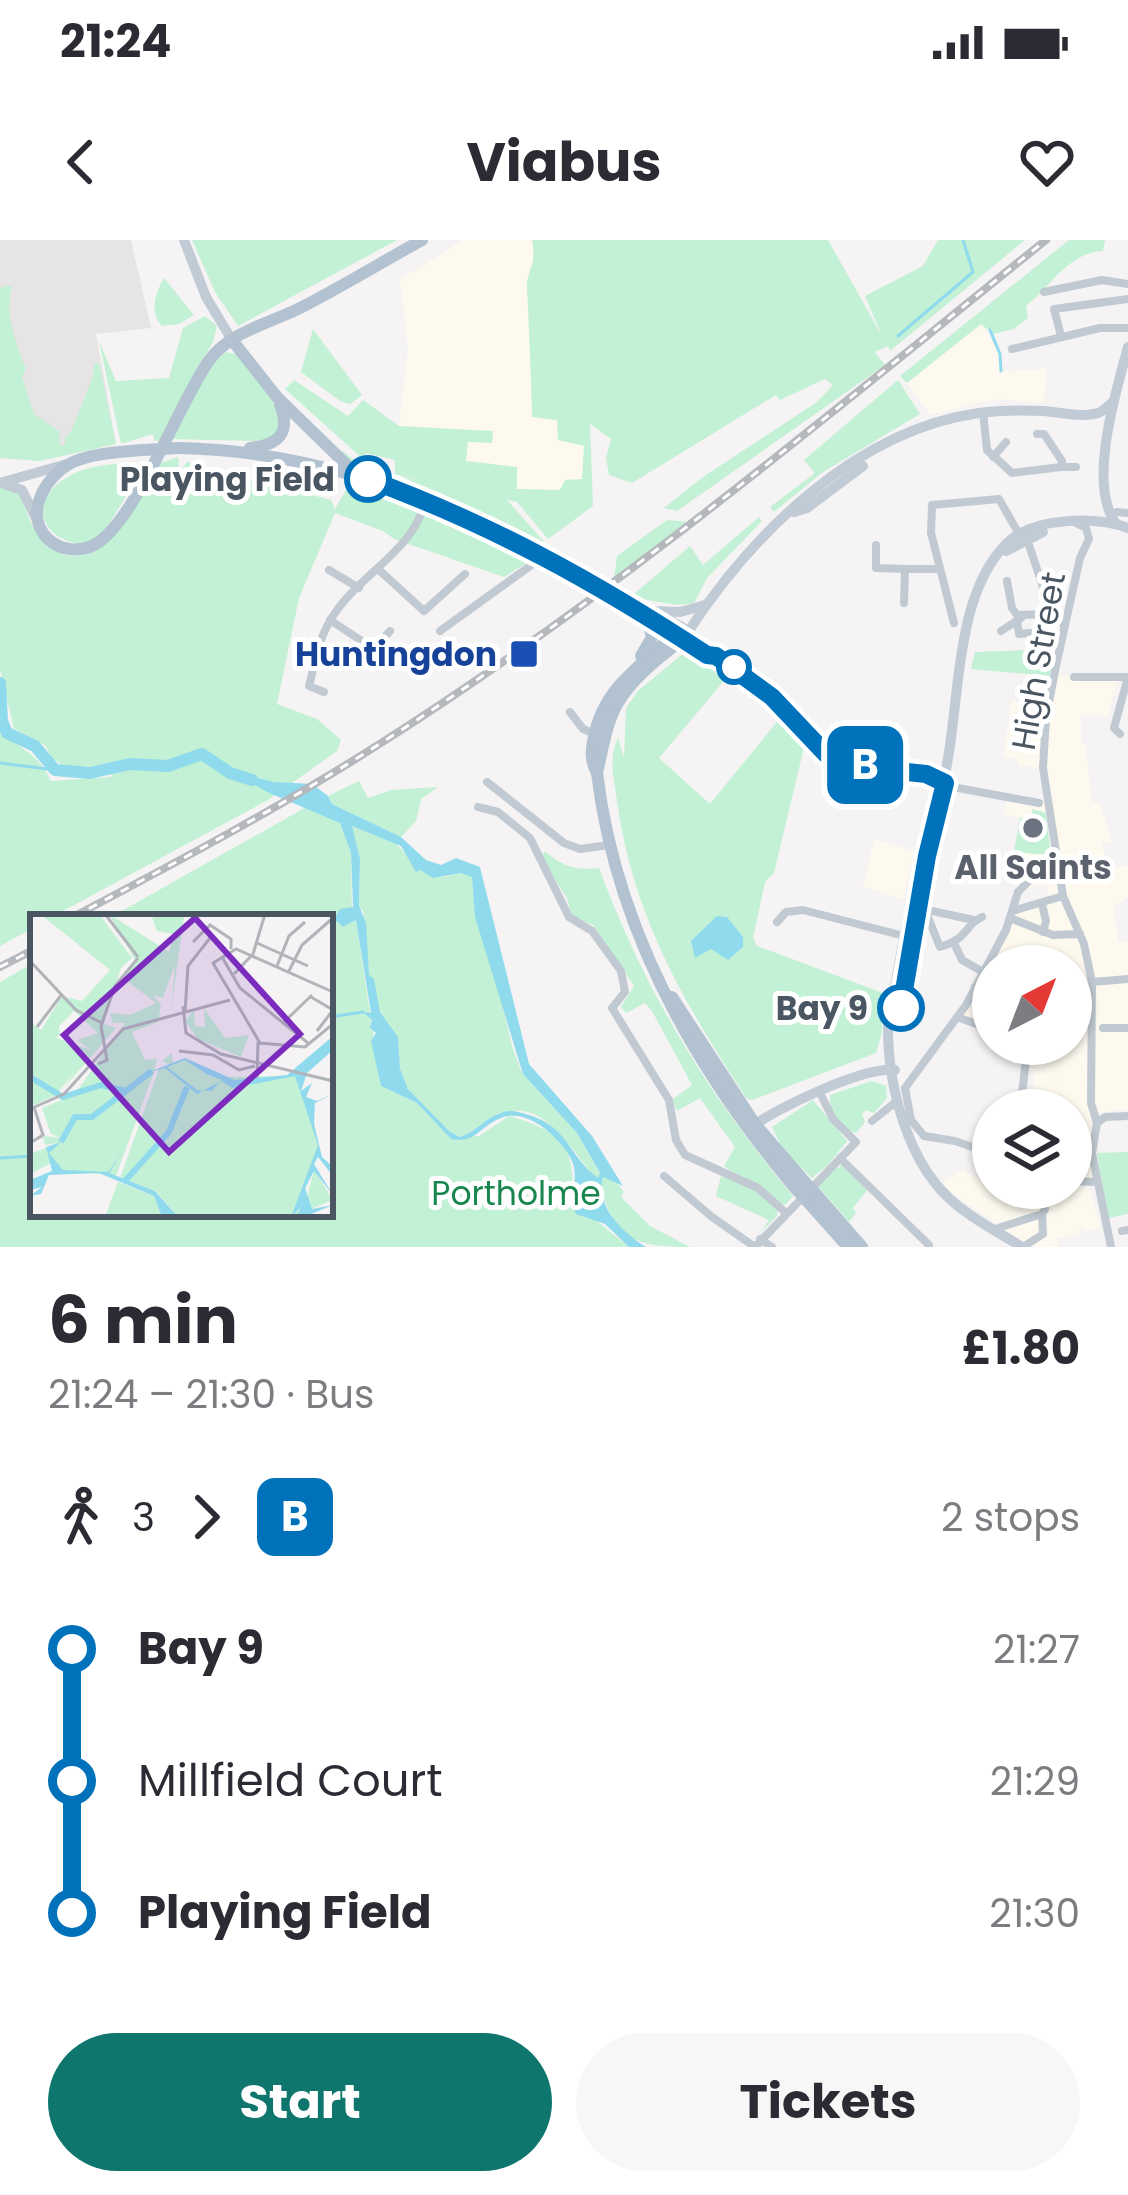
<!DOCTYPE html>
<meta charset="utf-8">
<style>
:root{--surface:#fff;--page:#f7f7f7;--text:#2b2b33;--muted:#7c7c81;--accent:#0f766e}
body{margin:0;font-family:Poppins,sans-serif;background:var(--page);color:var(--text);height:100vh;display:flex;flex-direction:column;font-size:45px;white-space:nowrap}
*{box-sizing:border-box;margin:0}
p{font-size:39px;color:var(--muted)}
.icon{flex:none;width:66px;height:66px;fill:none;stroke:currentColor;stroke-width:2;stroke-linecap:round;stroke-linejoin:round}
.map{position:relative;height:1007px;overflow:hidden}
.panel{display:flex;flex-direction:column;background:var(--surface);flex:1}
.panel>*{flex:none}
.badge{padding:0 24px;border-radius:18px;font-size:42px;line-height:78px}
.needle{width:78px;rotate:42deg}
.controls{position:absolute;left:972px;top:705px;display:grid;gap:24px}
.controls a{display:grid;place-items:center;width:120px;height:120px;border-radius:50%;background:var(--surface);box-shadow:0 3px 9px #0004;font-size:60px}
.map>.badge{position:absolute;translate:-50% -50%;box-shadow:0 0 0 6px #fff}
.legs{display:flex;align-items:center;gap:18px;height:132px;padding:0 48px;font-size:39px}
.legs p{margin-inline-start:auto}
.summary{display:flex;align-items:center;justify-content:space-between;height:204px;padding:0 48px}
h1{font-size:66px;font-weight:700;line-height:90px}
.cta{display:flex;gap:24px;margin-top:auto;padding:24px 48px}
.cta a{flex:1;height:138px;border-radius:72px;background:var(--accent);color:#fff;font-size:48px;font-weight:700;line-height:138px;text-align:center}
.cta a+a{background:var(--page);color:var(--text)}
ul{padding:0 48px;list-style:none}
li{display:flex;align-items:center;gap:42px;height:132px;font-size:45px}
li i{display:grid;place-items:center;width:18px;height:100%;margin:0 15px;background:currentColor}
li i::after{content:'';width:30px;height:30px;margin:-15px;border:9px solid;border-radius:50%;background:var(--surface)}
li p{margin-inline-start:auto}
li:first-child i{background:linear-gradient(#0000 50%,currentColor 0)}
li:last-child i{background:linear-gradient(currentColor 50%,#0000 0)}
.status{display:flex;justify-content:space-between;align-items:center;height:84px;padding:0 60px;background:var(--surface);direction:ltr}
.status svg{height:33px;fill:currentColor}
header{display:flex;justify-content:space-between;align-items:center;height:156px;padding:0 48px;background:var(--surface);font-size:54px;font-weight:700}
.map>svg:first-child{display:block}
.commercial{fill:#fdf9ef}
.education{fill:#e6e4e5}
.green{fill:#c3f1d5}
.water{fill:#90daee;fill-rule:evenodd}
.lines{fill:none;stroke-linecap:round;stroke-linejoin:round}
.stream{stroke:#90daee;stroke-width:3}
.river{stroke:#90daee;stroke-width:12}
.street{stroke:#c1cad2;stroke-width:8}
.secondary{stroke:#c1cbd6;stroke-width:10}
.primary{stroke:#b3c2d1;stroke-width:12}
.rail-casing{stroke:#b5b8bd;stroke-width:8}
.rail{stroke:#fff;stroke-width:3;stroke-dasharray:9;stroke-linecap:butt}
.primary-bridge{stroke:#b3c2d1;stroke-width:12}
.line-1-casing{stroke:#fff;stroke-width:27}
.line-1{stroke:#0072bc;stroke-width:18}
.stop-1-dot{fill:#fff;stroke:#0072bc;stroke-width:6}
.transit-dot{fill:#1a4fb4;stroke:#fff;stroke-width:4.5}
.worship-dot{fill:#6b7280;stroke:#fff;stroke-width:4.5}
.labels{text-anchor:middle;stroke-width:10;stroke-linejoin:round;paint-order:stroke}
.stop-label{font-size:33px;font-weight:bold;fill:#4a5661;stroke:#fff;text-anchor:end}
.transit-label{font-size:33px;font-weight:bold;fill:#164399;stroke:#fff;text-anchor:end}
.street-label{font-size:33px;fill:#4a5661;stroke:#fff}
.worship-label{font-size:33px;font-weight:bold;fill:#5b616d;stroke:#fff}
.park-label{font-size:33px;fill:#17864f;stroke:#fff}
.inset-river{fill:none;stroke:#90daee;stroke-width:6}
.inset-road{fill:none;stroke:#b1b4b9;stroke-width:3}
.view{fill:#7b2cbf;fill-opacity:0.15;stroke:#7b2cbf;stroke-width:6}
.inset-edge{fill:none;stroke:#4a5661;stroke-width:6}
</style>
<div class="status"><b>21:24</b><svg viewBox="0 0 49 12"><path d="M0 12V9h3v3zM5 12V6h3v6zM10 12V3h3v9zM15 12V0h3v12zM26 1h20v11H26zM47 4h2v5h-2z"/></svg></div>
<header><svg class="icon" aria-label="back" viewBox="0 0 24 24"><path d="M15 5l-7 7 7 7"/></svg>Viabus<svg class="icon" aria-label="heart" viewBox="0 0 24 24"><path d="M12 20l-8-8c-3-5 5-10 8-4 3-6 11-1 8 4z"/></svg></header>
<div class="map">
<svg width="1128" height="1007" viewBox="0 0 1128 1007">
<rect width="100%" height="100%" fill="#f5f3f3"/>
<!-- commercial -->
<g class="commercial">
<path d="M463 0H532L536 21 527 41 532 78V177L557 180 584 205 582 240 561 250 517 249 491 223 466 221 468 201 399 186 408 109 400 40Z"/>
<path d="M982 84 1000 114 1001 132 1046 129 1044 163 996 159 930 175 907 143Z"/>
<path d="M1056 435 1118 439 1107 476 1081 475V503L1085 504 1092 562 1100 563 1112 601 1102 603 1107 627 1128 626V657L1114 667 1118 701 1128 702V869L1092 874 1091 938H1071V870H1053V857L1032 852 1035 831 1028 829 1031 804H1071V726H993V789L957 777 1012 671 1049 661 1047 647 1041 645 1015 652 1025 611 1051 613 1046 575 1032 570 1033 576 1020 578 1004 574 1007 559 1046 562 1044 528 1018 526V519L1003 518 1012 461 1020 462 1021 458 1030 465 1033 455 1047 457Z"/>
<path d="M874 599 914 611 903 659 863 646Z"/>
<path d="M963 930 1006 956 1010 948H1071V944L1089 949 1101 988 1086 992 1085 988 1079 989 1080 994 1057 999 1058 1007H1031L950 952 943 942Z"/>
</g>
<!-- education -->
<path class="education" d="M0 0H131L151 88 96 94 116 204 40 221 0 218Z"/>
<!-- green -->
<g class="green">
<path d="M192 0H397L238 86 215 52Z"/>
<path d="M532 0H828L882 96 865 56 923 26 938 0H1025L890 111 888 106 875 112 885 125 677 271 664 268 703 237 817 162 833 145 825 139 780 160 776 155 632 243 609 235 606 218 611 199 590 184 593 266 548 299 517 262 507 260 547 305 539 308 359 231 340 214 343 211 366 230 416 240 395 234V220L366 213 364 220 285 149 294 140 348 176 363 160 399 186 493 191 492 203 468 202 466 221 517 227V249L560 250 565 240 582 239 584 206 558 200 557 180 532 177C531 134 529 91 527 48 527 27 537 28 532 0Z"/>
<path d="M1069 0H1105L1103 11C1069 12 1049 48 1026 66L1028 78 1014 89 993 94 981 84 907 143 900 136Z"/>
<path d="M164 38 194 75 179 84 162 86C149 73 155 53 164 38Z"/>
<path d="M8 45 12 47C4 73 16 104 26 129L22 137 34 174 59 191 60 206 65 205V198L71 192 93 136 94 124 99 123 116 204 40 221 0 218V48Z"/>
<path d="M205 76 217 86 213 102 191 139 164 200 154 201 153 194 121 204 99 101 116 141 169 138 183 88Z"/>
<path d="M313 89 362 155 350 164 340 161 301 132Z"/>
<path d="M225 112 236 114 273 161 278 169 280 191 267 200 254 201 170 199 210 124Z"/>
<path d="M898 140 920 174 823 232 774 272 770 267 815 233 804 220Z"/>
<path d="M178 217 180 233 187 222 331 260 335 269 350 243 379 251 535 318 504 337 394 299 383 291 335 273 299 358 277 464 317 479 341 500 337 511 268 560 52 677H33V688L0 706V486C15 511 35 507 51 541L111 537 115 526 65 527 52 518 45 505 14 489 0 429V248L17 251C25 264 29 283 38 294 92 359 138 263 160 223Z"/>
<path d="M147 222 101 297 81 305C35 296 30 256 71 235 94 223 122 224 147 222Z"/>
<path d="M759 277 762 281 707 338 694 363 677 365 635 358 633 355 690 306 703 325Z"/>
<path d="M667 280 688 282 614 338 617 316Z"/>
<path d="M1032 410 1033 415 1053 416 1050 436 971 429 975 412Z"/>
<path d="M685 412 728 436 659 518 710 564 785 472 806 499 774 633 765 642 753 698 757 706 883 753 882 792 876 813 752 860 747 859C684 763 633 677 617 561 614 538 608 519 618 498L624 517 626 468 638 451Z"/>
<path d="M359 541 368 558 391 550 438 547 421 559 416 581 401 597 332 564 328 556Z"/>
<path d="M308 566 340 582 351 613 352 681 356 680 381 846 417 863 451 899 479 896 509 876C557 889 579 907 571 960L629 1007H0V742L33 723V974H330V677H111Z"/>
<path d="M1032 569 1046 573 1051 615 1014 612 1020 578 1033 576Z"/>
<path d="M351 586 394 601 420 630 443 637 461 633 472 636 512 806 522 833 577 893 600 934 597 939C572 913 547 858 501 873 486 877 476 892 460 897L449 891 408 849 400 829 398 797 380 772 369 735 363 671 359 667 360 619Z"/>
<path d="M544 611C563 626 575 631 599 628 646 754 707 853 793 956L785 965 777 963V976L761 992 769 980 716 956 721 936 756 948 724 926 735 907 700 858 677 871 672 860 692 845 652 771 645 763 626 773 621 767 634 746 593 685 572 676 567 658 542 620Z"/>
<path d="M872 841 886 846 887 858 874 873 866 870 862 874 865 882 856 893C839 888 829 872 830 855Z"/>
<path d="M813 860 847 901 828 925 812 938 783 910 772 887Z"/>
<path d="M1128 912V974L1108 978 1097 913Z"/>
<path d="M841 924 868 949 853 968 856 973 849 982 816 944 832 927 839 928Z"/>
<path d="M603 936 617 943 624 952 621 957 650 986 690 1007C634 1007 615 1000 599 942Z"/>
</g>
<!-- water -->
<g class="water">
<path d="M233 532 274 542 312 544 328 556 332 564 401 597 426 620 441 625 456 618 480 627 529 824 592 896 623 946 603 937C595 966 622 992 646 1007H629L605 984 576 974C569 956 580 936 571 919 560 898 528 867 501 878 479 886 477 904 451 899L417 863 381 846 371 801 376 793 370 788 372 780 363 772 371 773 356 680 343 687 334 679 340 669 353 667 351 613 340 583 267 552ZM352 586 401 606 416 632 420 630 433 638 461 633 472 637 475 677 523 834 577 893 600 933 598 938C568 916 569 887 529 875 519 872 511 869 501 873 486 877 476 892 460 897L449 891 408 849 400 829 398 797 380 772 374 739 369 735 366 683 359 666 360 619Z"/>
<path d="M717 676 727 677 743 697V707L728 720 711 709 695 718 691 701Z"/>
</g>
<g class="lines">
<!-- stream -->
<g class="stream">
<path d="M990 90 1000 114 1001 131"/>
<path d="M898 96 973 32 963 0"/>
<path d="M0 523 55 530"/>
<path d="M330 777 363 772"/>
<path d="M0 918 33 916"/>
</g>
<!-- river -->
<path class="river" d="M0 443 2 481 7 493 35 506 55 530 90 533 130 524 168 526 202 514 230 533 252 540"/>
<!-- street -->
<g class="street">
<path d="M1044 52 1102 40 1128 44"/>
<path d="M1061 96 1054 69 1128 59"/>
<path d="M1012 109 1100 88H1128"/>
<path d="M983 172 987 210 1012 233 1061 227"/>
<path d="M1037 194H1044L1062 221 1061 227H1076"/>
<path d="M993 217 1006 202"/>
<path d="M1117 272 1128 273"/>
<path d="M1076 283 1086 288 1089 299 1080 318 1056 426 1046 478 1043 528 1063 656 1084 704 1092 742 1091 863 1097 883 1092 913 1111 1007"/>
<path d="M876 305V328L905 329"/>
<path d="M1029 305 1052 374 1064 385"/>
<path d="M378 329 424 371 465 334"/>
<path d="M329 330 359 348"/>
<path d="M1007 341 1012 368 1017 375 1052 374"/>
<path d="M904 363 905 329H939"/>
<path d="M330 380 374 409 390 391"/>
<path d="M1017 381 1019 394 1030 393"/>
<path d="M954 383 931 293 932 265 999 259 1019 294"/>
<path d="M440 391 544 316"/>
<path d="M1001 391 1021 378"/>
<path d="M1074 437H1128"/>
<path d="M324 452 309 446C316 420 319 395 335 373 361 334 415 309 425 261"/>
<path d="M570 472 583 489 595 494"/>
<path d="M1120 494 1114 488 1128 437"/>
<path d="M487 542 564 603 580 609 609 605"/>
<path d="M942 545 1039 563"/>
<path d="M478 567 498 572 530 598 569 677 592 691 621 731 625 752 612 768 669 860 676 900 685 915 758 948 786 973"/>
<path d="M921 660 940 707C970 698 963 686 982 677"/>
<path d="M1042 664 1046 681 1043 692"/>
<path d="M927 670 974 680"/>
<path d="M1012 671 1063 656"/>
<path d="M1010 678 1053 695 1080 694"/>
<path d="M777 682 786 672 803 670 904 696"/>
<path d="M954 703 962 720 983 732"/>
<path d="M1092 742 1128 739"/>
<path d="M975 747 993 748"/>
<path d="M1071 755 1080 747 1091 745"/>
<path d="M957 777 993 790"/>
<path d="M1103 788H1128"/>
<path d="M1020 870 1028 804"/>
<path d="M872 881 897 861"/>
<path d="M1097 883 1105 877 1128 876"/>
<path d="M924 896 911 880 905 848 966 765 1006 690 1018 652 1054 616"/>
<path d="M924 896 955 901 993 914"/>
<path d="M840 918 929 1005"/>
<path d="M664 936 712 977 755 1007 856 902 833 879 819 851"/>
<path d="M1071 941 1096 942"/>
<path d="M998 988 1042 974 1045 969 1041 948"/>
<path d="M1122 991 1128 990"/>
<path d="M760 999 772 1007"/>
<path d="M1026 1005 1043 994 1042 974"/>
</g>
<!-- secondary -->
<g class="secondary">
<path d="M184 0 206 57 232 100"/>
<path d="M0 243 67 224"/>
<path d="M4 244 22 250 36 278"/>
<path d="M794 272 807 268 863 226"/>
<path d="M1116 284C1087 244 1116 152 1128 107"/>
<path d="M1006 311 1043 292"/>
<path d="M650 371 680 372 705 365"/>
<path d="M683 399 713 415"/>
<path d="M942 545 826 514 773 457 688 392C752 294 856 190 979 173 1000 170 1022 170 1043 171 1059 172 1082 178 1098 173 1104 171 1108 166 1113 162"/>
<path d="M750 888C777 868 864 826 895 830"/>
<path d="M1022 1007C1001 994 978 982 958 966 908 927 888 847 888 788 898 732 907 673 921 618 927 591 938 565 944 539 961 468 952 359 1006 304 1032 277 1095 276 1128 288"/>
</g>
<!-- primary -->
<g class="primary">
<path d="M232 100 277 157 353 231"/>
<path d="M180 208C327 211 468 268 592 343"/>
<path d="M250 208C279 205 291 193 280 164"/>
<path d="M143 210C121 212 91 213 71 223 45 237 23 274 48 299 62 312 83 313 99 302 138 274 178 166 208 122 228 92 271 83 302 67 343 46 382 22 422 0"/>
<path d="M680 387C647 424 604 443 594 497 591 510 590 521 597 533 616 690 695 829 795 948"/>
<path d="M641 416 652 397 647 378"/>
<path d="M597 533C609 480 609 462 652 424 664 413 678 405 688 392L660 376 637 370"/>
<path d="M672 757 755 884 804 941"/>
<path d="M815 953 862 1007"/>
<path d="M807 961 848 1007"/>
</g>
<defs>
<g id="rail">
<path d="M73 677C177 622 281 567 381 503 616 354 829 174 1046 0"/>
<path d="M0 727 33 710"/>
</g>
</defs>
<!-- rail casing -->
<use href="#rail" class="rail-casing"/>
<!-- rail -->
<use href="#rail" class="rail"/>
<!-- primary-bridge -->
<g class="primary-bridge">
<path d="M143 210 180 208"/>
<path d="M592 343 629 366"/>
<path d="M804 941 815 953"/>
<path d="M795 948 807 961"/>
</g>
</g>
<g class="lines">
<defs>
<path id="line-1" d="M368 239C493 285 596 342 707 415L716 416 772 457 826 514 888 530 926 534 945 543 927 616 901 768"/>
</defs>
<!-- line-1 casing -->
<use href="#line-1" class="line-1-casing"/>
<!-- line-1 -->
<use href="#line-1" class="line-1"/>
</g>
<!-- markers -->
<g class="stop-1-dot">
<circle cx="368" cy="239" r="21"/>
<circle cx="734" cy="427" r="15"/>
<circle cx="901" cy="768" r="21"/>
</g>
<rect class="transit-dot" x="509" y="399" width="30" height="30" rx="6"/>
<circle class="worship-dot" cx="1033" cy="588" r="12"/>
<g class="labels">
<!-- stop labels -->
<g class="stop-label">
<text x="335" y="251">Playing Field</text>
<text x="868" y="780">Bay 9</text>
</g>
<!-- transit labels -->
<g class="transit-label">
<text x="497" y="426">Huntingdon</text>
</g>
<!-- street labels -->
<g class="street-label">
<text transform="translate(1038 421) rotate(-80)" y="12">High Street</text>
</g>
<!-- worship labels -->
<g class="worship-label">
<text x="1033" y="639">All Saints</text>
</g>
<!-- park labels -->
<g class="park-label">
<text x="516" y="965">Portholme</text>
</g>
</g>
<!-- overview -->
<g transform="translate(30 674)">
<rect width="303" height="303" fill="#f5f3f3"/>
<path d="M10 0H69L102 44 91 54 74 110 86 114 33 175 46 155 26 181 0 193V108L11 116 32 82 52 87 80 56ZM44 97 68 119 47 126 61 136 24 123 39 120 30 121 29 112ZM79 0 139 38 143 20 127 17 121 0 154 2 141 96 145 51 133 84 123 81 131 91 128 108 102 118 115 146 127 145 124 158 86 262 33 256 18 239 21 249 0 260V240L29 229 15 231 13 222 31 224 21 220 12 194 44 181 95 109H83L80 99 100 101 126 89 93 64 106 48ZM174 94 195 124 219 121 211 143 168 125 155 107 164 96 165 112 175 113ZM142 139 143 150 155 146 182 163 266 162 288 231 272 288 259 303H148L126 277 90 264 129 155 140 151 132 147ZM284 256 303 286 261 303 277 284ZM88 268 124 282 132 303H75Z" fill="#c3f1d5" fill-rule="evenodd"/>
<path d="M303 122V136L277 159 271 177 282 169 276 183 287 187 303 180 285 189 284 210 292 243 302 252 303 262 288 243 284 250 303 281 284 257 275 274 282 295 303 291 274 303H266L271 293 261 303 288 231 265 162 203 174 191 167 167 180 135 154 117 159 155 144 205 166 257 161ZM155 146 178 161 192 166 181 177 167 176 137 153ZM31 228 19 239 33 256 78 258 92 238 79 259 125 277 148 303H132L124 282 69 259 19 261 11 280 0 282 12 273 0 276V266L22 257 16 233Z" fill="#90daee" fill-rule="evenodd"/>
<path class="inset-river" d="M0 163 33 183 71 171 96 177 122 157M31 228 45 203H62L96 177M95 267 139 218 157 173"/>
<path class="inset-road" d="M75 0 108 43M163 28 180 11 201 25V35M227 29 278 52M192 43 210 74 278 129M0 47 46 96 72 109M247 52 259 22 275 8M258 59 272 31 303 4M204 60 223 40 235 0M303 78 206 35 183 49 230 129 275 133 303 110M281 83 303 96 287 117M153 92 156 119 191 140 303 167M155 98 158 52 180 24M253 109 282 81M7 113 32 80M149 137 183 141 209 156 225 152M68 150 77 146 71 112 85 72 108 44M227 164 228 128M0 195 34 180 93 115 200 86M0 229 13 221 4 193"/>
<path class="view" d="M165 4 270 120 139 238 34 121Z"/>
<rect width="303" height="303" class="inset-edge"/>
</g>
</svg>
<div class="controls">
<a><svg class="needle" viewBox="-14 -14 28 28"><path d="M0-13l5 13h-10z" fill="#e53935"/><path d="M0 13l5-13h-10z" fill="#7c7c81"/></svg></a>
<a><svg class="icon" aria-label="layers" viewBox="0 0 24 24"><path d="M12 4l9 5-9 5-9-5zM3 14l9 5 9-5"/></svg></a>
</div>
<b class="badge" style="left:865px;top:525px;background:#0072bc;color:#fff">B</b>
</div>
<section class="panel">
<div class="summary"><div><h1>6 min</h1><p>21:24 – 21:30 · Bus</p></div><b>£1.80</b></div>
<div class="legs"><svg class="icon" aria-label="walk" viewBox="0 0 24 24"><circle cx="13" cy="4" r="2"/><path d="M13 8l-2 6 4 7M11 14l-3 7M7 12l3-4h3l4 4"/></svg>3<svg class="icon" aria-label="forward" viewBox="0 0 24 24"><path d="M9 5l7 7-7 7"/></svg><b class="badge" style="background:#0072bc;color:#fff">B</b><p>2 stops</p></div>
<ul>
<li><i style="color:#0072bc"></i><b>Bay 9</b><p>21:27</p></li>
<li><i style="color:#0072bc"></i><span>Millfield Court</span><p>21:29</p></li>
<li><i style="color:#0072bc"></i><b>Playing Field</b><p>21:30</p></li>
</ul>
<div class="cta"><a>Start</a><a>Tickets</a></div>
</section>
